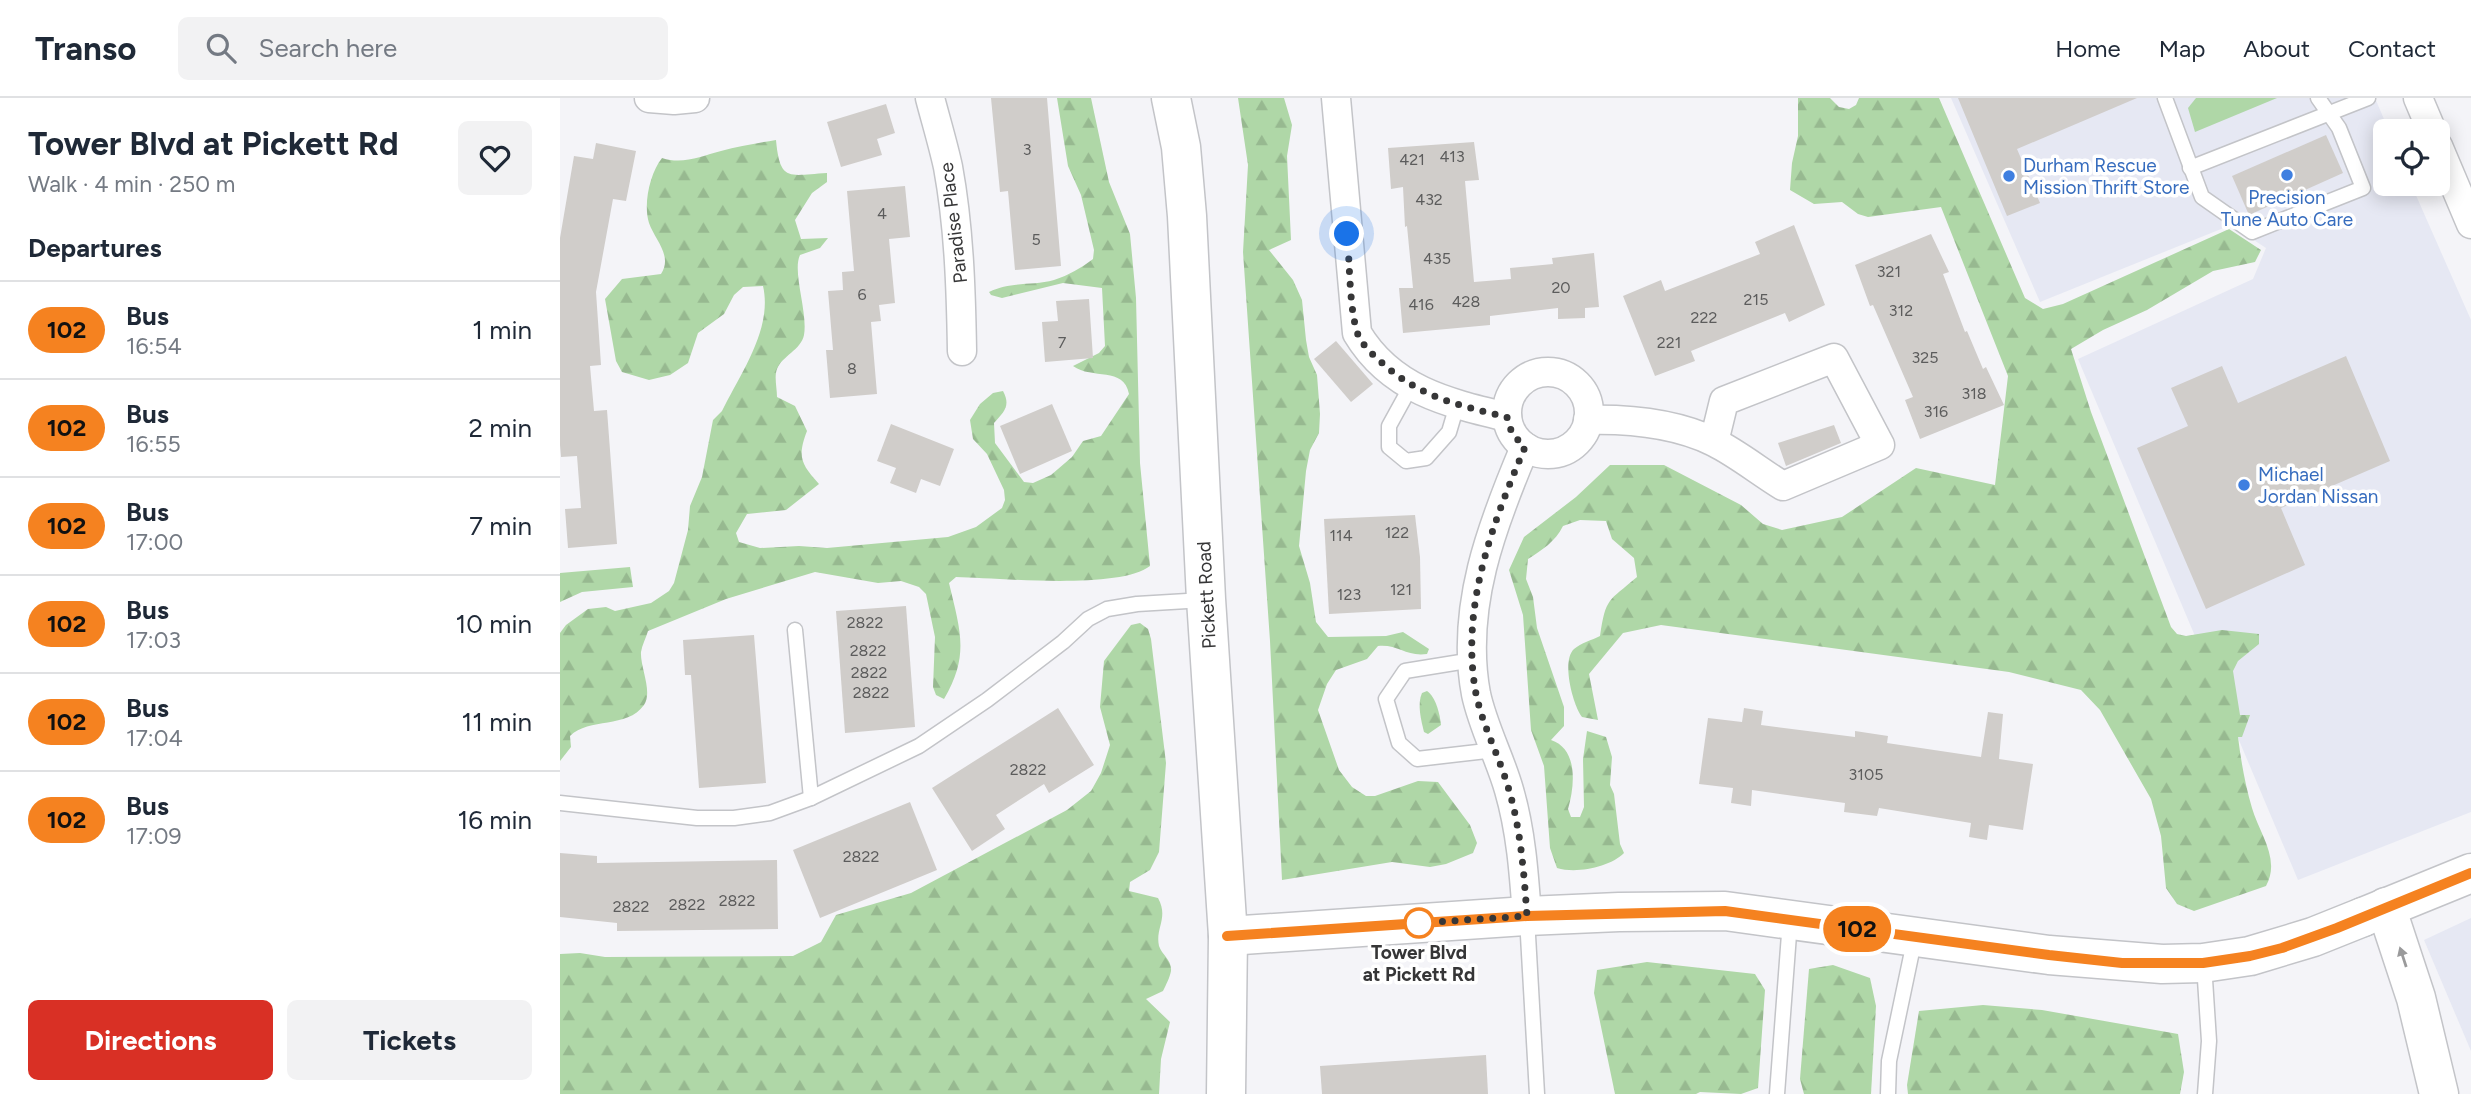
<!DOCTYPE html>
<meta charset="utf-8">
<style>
:root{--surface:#fff;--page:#f2f2f3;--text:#1f2937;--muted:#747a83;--line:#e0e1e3;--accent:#d93025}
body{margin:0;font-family:Figtree,sans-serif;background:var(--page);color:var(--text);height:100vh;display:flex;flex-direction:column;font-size:26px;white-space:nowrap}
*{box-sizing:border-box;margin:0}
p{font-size:23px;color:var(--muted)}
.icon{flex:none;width:38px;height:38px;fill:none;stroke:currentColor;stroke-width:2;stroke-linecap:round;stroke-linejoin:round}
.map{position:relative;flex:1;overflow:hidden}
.side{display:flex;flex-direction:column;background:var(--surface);width:560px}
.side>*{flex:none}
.badge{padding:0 14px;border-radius:23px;font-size:24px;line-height:46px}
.controls{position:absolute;left:1813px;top:21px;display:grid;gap:14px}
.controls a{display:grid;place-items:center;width:77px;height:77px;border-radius:10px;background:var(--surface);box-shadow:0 4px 18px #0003;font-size:35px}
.you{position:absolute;width:35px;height:35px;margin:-18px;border:5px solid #fff;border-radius:50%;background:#1a73e8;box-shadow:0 0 0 10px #1a73e833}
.map>.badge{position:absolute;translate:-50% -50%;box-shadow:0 0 0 4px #fff}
h2{padding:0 28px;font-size:26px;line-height:63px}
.round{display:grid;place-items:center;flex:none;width:74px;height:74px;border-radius:10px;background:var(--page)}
.summary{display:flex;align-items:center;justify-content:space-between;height:119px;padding:0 28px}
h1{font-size:33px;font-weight:700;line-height:52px}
.primary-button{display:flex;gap:14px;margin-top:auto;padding:14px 28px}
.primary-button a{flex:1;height:80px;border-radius:10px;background:var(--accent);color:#fff;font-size:28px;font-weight:700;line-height:80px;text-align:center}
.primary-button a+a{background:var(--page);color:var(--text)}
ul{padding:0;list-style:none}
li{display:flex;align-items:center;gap:21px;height:98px;padding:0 28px;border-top:2px solid var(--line)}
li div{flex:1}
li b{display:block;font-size:26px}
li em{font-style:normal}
li .badge{min-width:77px;font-weight:700;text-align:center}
header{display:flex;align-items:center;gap:42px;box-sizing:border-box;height:98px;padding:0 35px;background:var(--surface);border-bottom:2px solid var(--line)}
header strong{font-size:33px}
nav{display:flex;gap:38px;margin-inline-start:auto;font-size:24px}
.search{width:490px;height:63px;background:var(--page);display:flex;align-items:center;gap:18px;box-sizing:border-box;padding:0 24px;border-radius:10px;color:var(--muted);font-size:26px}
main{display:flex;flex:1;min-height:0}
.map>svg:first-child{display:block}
.built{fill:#e6e8f3}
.green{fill:#afd7a7}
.forest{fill:url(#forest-firs)}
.building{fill:#d0cdca}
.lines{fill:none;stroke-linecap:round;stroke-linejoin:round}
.lane-casing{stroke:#c3c4c8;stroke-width:17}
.street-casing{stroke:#c3c4c8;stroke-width:31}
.secondary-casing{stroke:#c3c4c8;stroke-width:41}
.primary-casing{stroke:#c3c4c8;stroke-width:41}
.highway-casing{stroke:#c3c4c8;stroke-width:41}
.lane{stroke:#fff;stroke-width:14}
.street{stroke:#fff;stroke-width:28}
.secondary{stroke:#fff;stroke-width:38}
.primary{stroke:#fff;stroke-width:38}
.highway{stroke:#fff;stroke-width:38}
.oneway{fill:#9a9a9b}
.line-casing{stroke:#fff;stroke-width:16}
.line{stroke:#f58220;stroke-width:10}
.walk{stroke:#363637;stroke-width:7;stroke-dasharray:0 12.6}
.shop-dot{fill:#3f7fe0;stroke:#fff;stroke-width:2.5}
.stop-dot{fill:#fff;stroke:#f58220;stroke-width:3.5}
.labels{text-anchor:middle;stroke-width:7;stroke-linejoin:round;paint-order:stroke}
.number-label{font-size:16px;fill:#5c5c5c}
.shop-label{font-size:19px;fill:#366cbe;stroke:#fff;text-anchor:start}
.street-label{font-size:19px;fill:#363637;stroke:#fff}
.stop-label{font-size:19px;font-weight:bold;fill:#363637;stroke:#fff}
</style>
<header>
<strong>Transo</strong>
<div class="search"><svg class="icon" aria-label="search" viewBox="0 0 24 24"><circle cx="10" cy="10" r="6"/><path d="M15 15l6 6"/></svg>Search here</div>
<nav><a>Home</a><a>Map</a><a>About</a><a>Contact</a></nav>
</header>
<main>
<section class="side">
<div class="summary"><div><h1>Tower Blvd at Pickett Rd</h1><p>Walk · 4 min · 250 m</p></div><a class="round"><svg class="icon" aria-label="heart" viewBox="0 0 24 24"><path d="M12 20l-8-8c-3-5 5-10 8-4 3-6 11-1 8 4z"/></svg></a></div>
<h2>Departures</h2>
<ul>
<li><span class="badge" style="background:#f58220;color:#111">102</span><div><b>Bus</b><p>16:54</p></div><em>1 min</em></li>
<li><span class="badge" style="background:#f58220;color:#111">102</span><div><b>Bus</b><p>16:55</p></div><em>2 min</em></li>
<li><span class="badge" style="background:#f58220;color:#111">102</span><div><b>Bus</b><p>17:00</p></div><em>7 min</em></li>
<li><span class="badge" style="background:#f58220;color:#111">102</span><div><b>Bus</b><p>17:03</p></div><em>10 min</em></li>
<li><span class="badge" style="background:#f58220;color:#111">102</span><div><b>Bus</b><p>17:04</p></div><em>11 min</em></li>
<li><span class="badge" style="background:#f58220;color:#111">102</span><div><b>Bus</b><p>17:09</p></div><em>16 min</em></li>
</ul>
<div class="primary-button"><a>Directions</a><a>Tickets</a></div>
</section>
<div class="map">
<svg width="1911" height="996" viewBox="0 0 1911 996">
<defs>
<pattern id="forest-firs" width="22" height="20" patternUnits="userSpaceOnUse" patternTransform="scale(1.75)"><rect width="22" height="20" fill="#afd7a7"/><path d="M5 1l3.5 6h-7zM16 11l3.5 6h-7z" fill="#97b990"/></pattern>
</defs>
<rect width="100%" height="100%" fill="#f4f4f8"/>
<!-- built -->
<g class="built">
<path d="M1391 0H1815L1829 33H1825V86H1851L1911 222V714L1738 782 1518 261 1693 181 1706 150 1671 127 1480 204Z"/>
<path d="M1911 820V953L1864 842Z"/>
</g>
<!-- green -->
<path class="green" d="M1636 0H1717L1635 34 1628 10Z"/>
<!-- forest -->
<g class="forest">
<path d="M497 0H531L549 84 570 136 576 200 580 365 590 468C559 492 439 480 396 479L389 485C400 532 410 557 384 601L376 597 373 589 375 539 366 496 359 489 341 483 318 485 255 474 166 501 88 533C86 540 82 547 81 554 80 569 93 594 84 607 67 631 29 619 10 638L11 649 0 663V535L6 527 28 511 46 509 55 513 91 505 109 493 114 485 128 432 130 408 142 379 153 322 162 313C180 276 213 231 203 188L183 189 174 197 164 216 138 235 128 265 110 277 89 282 62 274 56 263 45 201 62 181 101 176C113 158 95 142 89 125 83 106 90 75 102 60 123 67 141 58 161 53 179 48 198 45 216 42 220 85 229 77 267 75V84L252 95 235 122 241 141 268 140 260 150 240 157C232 174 248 214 244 237 241 252 222 258 217 271 214 279 217 290 217 299L235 308 247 333C237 359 241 366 259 386L226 412 187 416 176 435 179 444 200 450 239 448 267 450 388 439 416 429 442 410 445 402 444 392 427 356 413 341 410 322 420 306 433 295 443 293C451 308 444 314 434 325L435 345 464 384 473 385 491 377 512 359 523 343 541 338 569 296C564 268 532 282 513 268L539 255 545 248 542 190 503 185 442 200 431 197 429 194C452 183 472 188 494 182 509 177 521 170 533 161L534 152 521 97 508 68Z"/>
<path d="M678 0H724L732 27 727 58 731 142 709 152 733 182 742 202 746 242 749 259 757 277 760 316 759 335 750 352 746 373 739 448 750 485 756 524 768 539 826 538 843 534 869 551 867 556C846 559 838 546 818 548L807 561 776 572 767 586 758 612 779 672 792 689 806 698H815L858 683 878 684 910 727 917 745 913 755 886 766 870 769 832 764 722 782 710 543 683 154 688 67Z"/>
<path d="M1238 0H1270L1279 9 1289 11 1296 7 1299 0H1379L1465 200 1483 211 1503 206 1669 131 1701 152 1695 164 1653 173 1587 212 1543 232 1511 251 1531 314 1611 529 1617 536 1626 538 1662 532 1699 536V546L1678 563 1673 573 1680 617H1690L1682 639H1678C1681 663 1685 686 1692 710 1699 735 1721 761 1706 788L1634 813 1617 806 1606 790 1601 738 1591 701 1540 612 1521 592 1449 574 1101 527 1063 535 1029 576 1038 622 1022 619C1013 607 1001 563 1014 551 1021 545 1032 542 1040 538 1046 499 1048 504 1077 479L1074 460 1052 441 1046 423 1020 422 1003 428C995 444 982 452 968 461L966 481 973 499 977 530 1004 609V628L991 642C1018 651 1015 687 1008 711L1011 719H1020L1024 709 1023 661 1027 633 1046 639 1052 659 1050 687 1054 696 1060 746 1064 755C1050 769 1017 776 997 770L990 750 984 668 971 632 963 517 949 472 964 439 1016 399 1050 367H1104L1181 407 1203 426 1222 432 1282 419 1356 370 1435 387 1448 278 1381 109 1308 119 1298 116 1282 104 1254 106 1230 92 1232 65 1238 38Z"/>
<path d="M70 469 73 489 22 494 0 504V475Z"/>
<path d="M580 525 588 531 591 541 606 665 599 754 590 772 570 784 569 793 598 800C609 820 595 830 599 848 602 857 612 862 611 873 610 879 606 887 603 893L586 901 610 924 601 961 599 996H0V856L20 855 45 859 233 858 261 844 276 817 351 795 507 712 531 693 541 675 550 647 540 609 544 563 571 527Z"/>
<path d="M867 593C876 599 880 617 881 627L868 636 864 634C861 622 857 606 862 595Z"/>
<path d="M1087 864 1195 876 1205 892 1198 990 1181 996 1140 994 1136 996H1055L1034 895 1037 872Z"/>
<path d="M1273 867 1310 880 1316 908 1311 996H1244L1240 981 1249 871Z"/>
<path d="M1423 907 1482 912 1618 936 1624 974 1620 996H1348L1347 987 1359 913Z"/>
</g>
<!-- building -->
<g class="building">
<path d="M431 0H487L501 168 455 172 448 93 440 94Z"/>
<path d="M1398 0H1577L1457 51 1480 105 1447 118Z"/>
<path d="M326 6 335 35 317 41 322 57 281 69 267 24Z"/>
<path d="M1766 37 1783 75 1689 117 1672 78Z"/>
<path d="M914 44 919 82 905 83 914 184 951 181 950 170 993 166 992 160 1034 155 1039 209 1025 210V220L998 221V210L930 218V227L843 235 839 190H853L847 128 845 129 843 89 831 91 828 50Z"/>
<path d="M36 45 76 53 66 103 53 101 36 194 41 267 30 268 34 313 47 312 57 446 8 450 5 411 21 410 17 358 1 359 0 347V140L14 58 33 61Z"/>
<path d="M345 88 350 139 329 141 335 205 319 207 321 223 311 224 317 296 270 300 266 252H273L268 193 283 192 282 174 294 173 287 93Z"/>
<path d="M1234 127 1265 207 1229 224 1225 215 1131 253 1135 263 1095 278 1063 198 1101 182 1105 193 1200 156 1195 144Z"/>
<path d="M1371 136 1389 174 1383 176 1405 234 1407 233 1423 271 1426 269 1444 307 1360 341 1345 302 1353 299 1313 207 1310 208 1295 167Z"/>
<path d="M529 201 533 260 485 264 482 224 498 223 496 203Z"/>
<path d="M776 243 813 286 791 304 754 261Z"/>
<path d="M1786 258 1830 363 1721 410 1745 467 1646 511 1577 350 1628 328 1611 290 1662 268 1678 305Z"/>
<path d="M492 306 512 353 460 376 440 328Z"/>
<path d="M331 326 394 351 380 388 361 381 356 395 330 385 336 370 317 363Z"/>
<path d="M1274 327 1281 345 1226 368 1218 345Z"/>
<path d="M855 417 860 459 861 511 769 516 764 421Z"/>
<path d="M346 508 355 629 285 635 276 513Z"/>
<path d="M194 537 206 685 139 690 131 577H125L123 542Z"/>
<path d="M498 610 534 667 489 695 484 686 436 717 445 731 412 753 372 690Z"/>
<path d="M1184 610 1203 613 1201 627 1295 639V633L1328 638 1327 645 1421 659 1428 614 1443 616 1439 661 1473 666 1463 732 1429 727 1427 742 1409 739 1411 725 1319 710 1317 718 1284 714 1285 705 1192 692 1191 708 1171 705 1173 690 1139 686 1148 620 1182 624Z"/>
<path d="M350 704 377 772 260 820 233 752Z"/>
<path d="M0 755 37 758V765L217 762 218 831 57 833V825L0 819Z"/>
<path d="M926 957 928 996H762L760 968Z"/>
</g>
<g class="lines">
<defs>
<g id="lane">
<path d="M1605 0 1642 99 1692 134 1803 90 1779 30 1758 0"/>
<path d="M1630 70 1808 0"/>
<path d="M851 288 829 328V349L846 363 866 360 889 334 897 307"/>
<path d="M235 532 251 700"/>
<path d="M913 562 845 573 826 601 839 645 857 661 935 652"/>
<path d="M0 705 137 720H174L210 715 251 700 359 648 427 602 503 544 528 521 547 511 577 506 644 502"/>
<path d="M967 820 977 996"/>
<path d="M1644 866 1649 943 1645 996"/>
<path d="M1217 996 1230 823"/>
<path d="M1328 996 1329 963 1355 839"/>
</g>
<g id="street">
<path d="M89 0 114 2 135 0"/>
<path d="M370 0C376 23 383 46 388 69 399 129 401 191 402 253"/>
<path d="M776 0 797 235C831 292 888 305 947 319"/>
<path d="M1858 0 1872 33"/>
<path d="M1878 48 1911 126"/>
<circle cx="988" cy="315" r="41"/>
<path d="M1028 322C1071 321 1115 325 1154 344 1178 356 1200 374 1223 388L1320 347 1274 260 1164 303 1154 344"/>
<path d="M965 349C932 427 900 510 916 596 923 629 940 660 949 692 961 733 964 776 967 818"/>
</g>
<g id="secondary">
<path d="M611 0 621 49 627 118 646 501 668 838 666 996"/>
<path d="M668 838 967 818 1059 814 1165 813 1489 857 1602 866 1643 865 1690 858 1753 839 1803 819"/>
</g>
<path id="primary" d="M1803 819 1911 775"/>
<path id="highway" d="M1826 809 1856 900 1879 996"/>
</defs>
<!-- lane casing -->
<use href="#lane" class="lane-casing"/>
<!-- street casing -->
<use href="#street" class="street-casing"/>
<!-- secondary casing -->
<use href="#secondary" class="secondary-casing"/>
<!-- primary casing -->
<use href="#primary" class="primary-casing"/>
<!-- highway casing -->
<use href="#highway" class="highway-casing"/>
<!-- lane -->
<use href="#lane" class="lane"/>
<!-- street -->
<use href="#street" class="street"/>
<!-- secondary -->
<use href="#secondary" class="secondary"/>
<!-- primary -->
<use href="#primary" class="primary"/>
<!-- highway -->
<use href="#highway" class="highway"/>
</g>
<!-- one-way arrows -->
<defs><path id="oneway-solid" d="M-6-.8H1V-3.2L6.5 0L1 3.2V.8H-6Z" transform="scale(1.75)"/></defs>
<use class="oneway" href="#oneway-solid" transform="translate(1843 859) rotate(-108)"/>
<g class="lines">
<defs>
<path id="line" d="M667 838 967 818 1165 813 1489 857 1562 865H1643L1690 858 1722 850 1777 830 1911 775"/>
</defs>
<!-- line casing -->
<use href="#line" class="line-casing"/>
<!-- line -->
<use href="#line" class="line"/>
<!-- walk -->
<path class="walk" d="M787 136C790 165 789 207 797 234 801 246 811 255 820 263 859 299 897 307 947 319 949 332 955 340 965 349 932 427 900 510 916 596 923 629 940 660 949 692 961 733 964 776 967 818L859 825"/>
</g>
<!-- markers -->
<g class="shop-dot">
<circle cx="1727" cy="77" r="7"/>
<circle cx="1449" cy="78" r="7"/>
<circle cx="1684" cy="387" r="7"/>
</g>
<circle class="stop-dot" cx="859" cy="825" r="14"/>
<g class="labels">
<!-- number labels -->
<g class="number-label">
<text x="467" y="57">3</text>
<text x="892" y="64">413</text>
<text x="852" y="67">421</text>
<text x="869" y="107">432</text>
<text x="322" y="121">4</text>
<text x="476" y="147">5</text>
<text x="877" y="166">435</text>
<text x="1329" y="179">321</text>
<text x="1001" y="195">20</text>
<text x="302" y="202">6</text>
<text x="1196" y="207">215</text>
<text x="906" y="209">428</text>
<text x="861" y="212">416</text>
<text x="1341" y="218">312</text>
<text x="1144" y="225">222</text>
<text x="502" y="250">7</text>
<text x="1109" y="250">221</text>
<text x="1365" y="265">325</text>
<text x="292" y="276">8</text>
<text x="1414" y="301">318</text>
<text x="1376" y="319">316</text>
<text x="837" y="440">122</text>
<text x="781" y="443">114</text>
<text x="841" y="497">121</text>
<text x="789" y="502">123</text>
<text x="305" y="530">2822</text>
<text x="308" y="558">2822</text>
<text x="309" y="580">2822</text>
<text x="311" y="600">2822</text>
<text x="468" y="677">2822</text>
<text x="1306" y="682">3105</text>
<text x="301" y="764">2822</text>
<text x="177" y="808">2822</text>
<text x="127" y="812">2822</text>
<text x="71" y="814">2822</text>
</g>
<!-- shop labels -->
<g class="shop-label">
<text x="1463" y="74">Durham Rescue<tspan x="1463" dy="22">Mission Thrift Store</tspan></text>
<text x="1727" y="106" text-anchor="middle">Precision<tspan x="1727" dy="22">Tune Auto Care</tspan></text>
<text x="1698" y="383">Michael<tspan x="1698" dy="22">Jordan Nissan</tspan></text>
</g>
<!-- street labels -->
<g class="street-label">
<text transform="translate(393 125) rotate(-97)" y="7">Paradise Place</text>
<text transform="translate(646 497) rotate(-93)" y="7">Pickett Road</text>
</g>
<!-- stop labels -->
<g class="stop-label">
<text x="859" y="861">Tower Blvd<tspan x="859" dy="22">at Pickett Rd</tspan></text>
</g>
</g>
</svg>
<div class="controls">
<a><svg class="icon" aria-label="locate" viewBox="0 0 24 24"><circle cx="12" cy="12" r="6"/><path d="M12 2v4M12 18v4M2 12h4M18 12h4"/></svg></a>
</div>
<div class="you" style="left:787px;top:136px"></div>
<b class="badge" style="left:1297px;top:831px;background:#f58220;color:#111">102</b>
</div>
</main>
